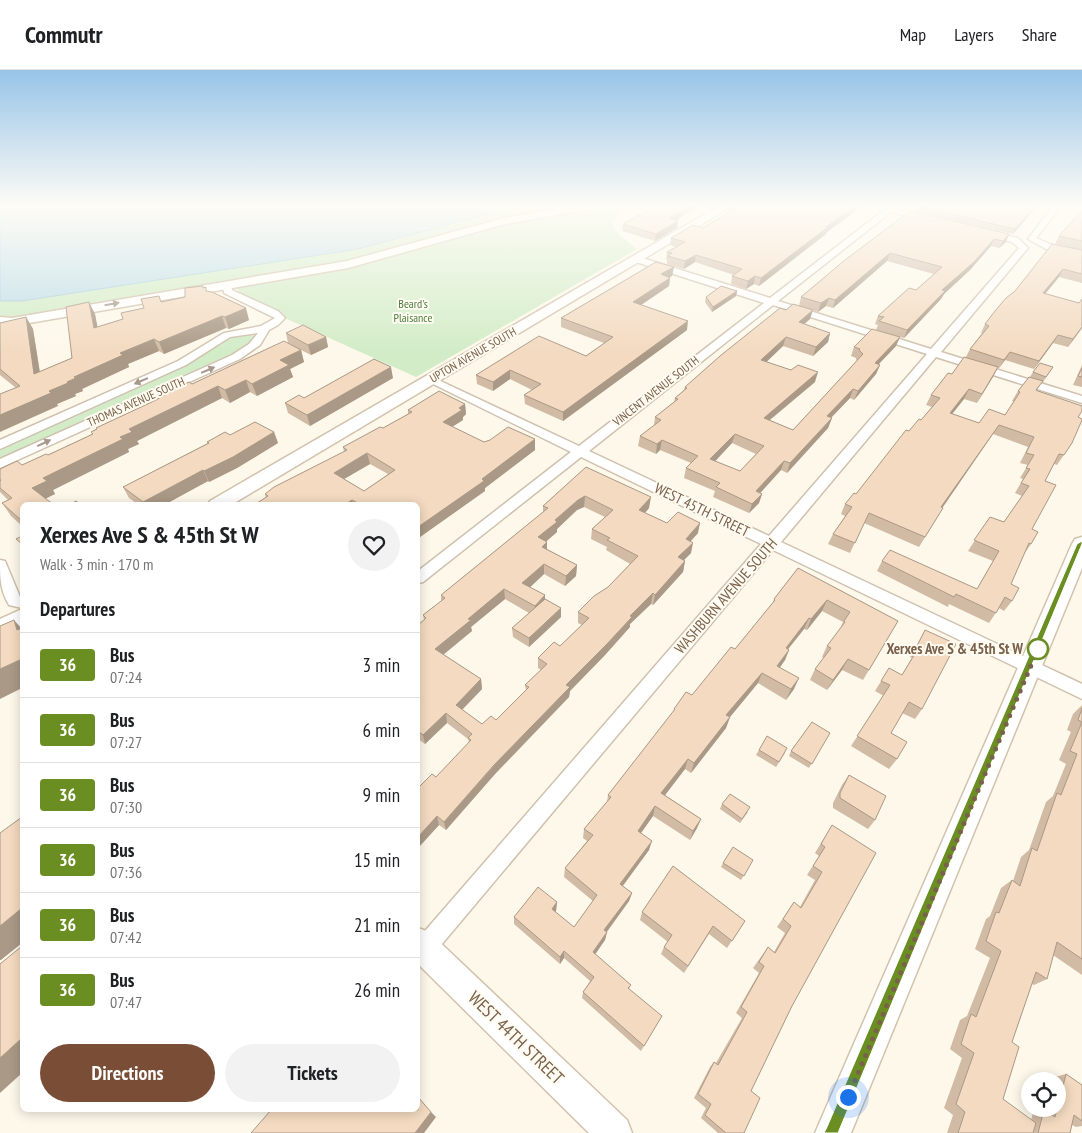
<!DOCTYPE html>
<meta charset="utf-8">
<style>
:root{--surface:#fff;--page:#f2f2f2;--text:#202124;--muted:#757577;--line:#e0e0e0;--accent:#7a4d36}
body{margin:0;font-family:"PT Sans Narrow",sans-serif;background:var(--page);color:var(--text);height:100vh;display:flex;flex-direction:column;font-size:19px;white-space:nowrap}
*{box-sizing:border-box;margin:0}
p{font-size:16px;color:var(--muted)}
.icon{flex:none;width:28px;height:28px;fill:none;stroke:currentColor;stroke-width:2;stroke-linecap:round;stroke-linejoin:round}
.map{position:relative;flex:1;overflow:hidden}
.side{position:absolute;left:20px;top:432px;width:400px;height:610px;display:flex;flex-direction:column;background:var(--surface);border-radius:8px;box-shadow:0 2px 12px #0003}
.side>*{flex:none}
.badge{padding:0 10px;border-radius:4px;font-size:18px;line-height:32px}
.fabs{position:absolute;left:1021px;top:1002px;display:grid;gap:10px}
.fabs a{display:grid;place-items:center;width:45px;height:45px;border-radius:50%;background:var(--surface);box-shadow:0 2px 12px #0003;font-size:25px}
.you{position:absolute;width:25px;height:25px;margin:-12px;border:4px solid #fff;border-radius:50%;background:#1a73e8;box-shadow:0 0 0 8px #1a73e833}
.map>.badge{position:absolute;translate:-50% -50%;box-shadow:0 0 0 2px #fff}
h2{padding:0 20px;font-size:19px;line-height:45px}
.round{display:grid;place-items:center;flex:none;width:52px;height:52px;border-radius:26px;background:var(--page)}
.overview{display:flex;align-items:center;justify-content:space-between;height:85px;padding:0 20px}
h1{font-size:24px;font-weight:700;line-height:38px}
.action{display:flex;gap:10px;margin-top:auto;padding:10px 20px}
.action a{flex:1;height:58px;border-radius:30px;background:var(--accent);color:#fff;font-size:20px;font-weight:700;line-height:58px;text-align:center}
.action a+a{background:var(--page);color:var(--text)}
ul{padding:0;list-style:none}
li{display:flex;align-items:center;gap:15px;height:65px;padding:0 20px;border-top:1px solid var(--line)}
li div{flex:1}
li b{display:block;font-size:19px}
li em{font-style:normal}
li .badge{min-width:55px;font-weight:700;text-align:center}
header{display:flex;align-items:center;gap:30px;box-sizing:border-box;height:70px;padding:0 25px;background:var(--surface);border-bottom:1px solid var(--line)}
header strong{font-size:24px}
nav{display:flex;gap:28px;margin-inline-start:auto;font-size:18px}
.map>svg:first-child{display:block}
.green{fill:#d2ecc7}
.water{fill:#bddde8;stroke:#a3cbda}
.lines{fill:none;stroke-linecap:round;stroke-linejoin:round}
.street-casing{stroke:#d0c1ae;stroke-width:3}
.secondary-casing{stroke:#d3c2ac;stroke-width:3}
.street{fill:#fff;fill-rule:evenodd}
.secondary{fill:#fff;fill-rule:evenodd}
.wall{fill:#d1bba5;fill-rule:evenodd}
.shaded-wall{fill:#aa9986}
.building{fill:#f3dac0;stroke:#aa9986;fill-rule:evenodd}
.oneway{fill:#a8988a}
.line{fill:#6b8e23;stroke:#fff}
.walk{stroke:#79614b;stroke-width:5;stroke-dasharray:0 9}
.stop-dot{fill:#fff;stroke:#6b8e23;stroke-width:2.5}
.labels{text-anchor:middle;stroke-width:4;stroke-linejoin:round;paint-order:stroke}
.far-park-label{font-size:12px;fill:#4d7f42;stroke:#fffbf1}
.far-street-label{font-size:12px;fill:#79614b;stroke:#fffbf1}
.street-label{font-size:15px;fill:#79614b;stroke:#fffbf1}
.stop-label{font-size:15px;font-weight:bold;fill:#79614b;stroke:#fffbf1;text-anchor:end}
.near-street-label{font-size:18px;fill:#79614b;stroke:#fffbf1}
</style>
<header>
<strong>Commutr</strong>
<nav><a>Map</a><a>Layers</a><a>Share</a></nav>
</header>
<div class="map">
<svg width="1082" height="1063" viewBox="0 0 1082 1063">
<rect width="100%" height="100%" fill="#fdf8ea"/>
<!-- green -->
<g class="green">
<path d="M535 135H597L536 144 371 189 0 254V231H22L358 179 499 141Z"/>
<path d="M611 135H633L620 142 611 152 618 164 637 179 416 307 287 249C277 232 249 233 236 218L319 202 506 152Z"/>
<path d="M246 264 255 266 248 275 238 281 96 344 0 390V380L20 370C74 345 128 322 182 297 204 286 222 268 246 264Z"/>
</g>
<!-- water -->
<path class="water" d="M0 135H535L499 141 358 179 22 231H0Z"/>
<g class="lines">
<defs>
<g id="street">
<path d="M867 135 888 137 899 135 895 139 929 148 925 150 891 142 778 231 931 279 1019 178 1012 172 985 165V161L1018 168 1028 178 941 282 1082 326V333L936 287 781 472 1082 614V629L773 480 431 887 423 890 418 888V869L761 474 581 387 423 512 418 513V501L571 382 425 310 430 307 434 308 579 376 764 233 633 191V187H639L770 228 884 140ZM773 235 927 284 769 466 589 381Z"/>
<path d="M1054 135H1062L1036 168 1052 175 1082 182V188L1046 179 1028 169Z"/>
<path d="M227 212 231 215 232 220 278 241 285 248 278 255 269 260 260 275 240 289 0 398V389L232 285 249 274 258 263 230 267 186 295 0 379V370L178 291 224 263 261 256 275 248 224 223 223 215Z"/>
<path d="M0 490 5 491 20 527 22 528V538L9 535C0 520 0 507 0 490Z"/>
</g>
<g id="secondary">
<path d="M579 135H602L597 138 505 154 348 198 12 256 0 255V247L12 248 347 191 504 148Z"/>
<path d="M721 135H734L231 435H208L210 431Z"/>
<path d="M1082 467V498L851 1063H815L1072 474 1075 469Z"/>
<path d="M22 539V557L0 568V549Z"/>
<path d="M418 858 429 862 627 1050 632 1063H589L418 894Z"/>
</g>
</defs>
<!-- street casing -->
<use href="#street" class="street-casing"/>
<!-- secondary casing -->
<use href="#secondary" class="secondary-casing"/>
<!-- street -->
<use href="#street" class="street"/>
<!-- secondary -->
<use href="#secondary" class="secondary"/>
</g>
<!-- wall -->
<g class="wall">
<path d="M658 135H718L711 139 699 136 676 150 678 151 677 158 655 171 622 161 623 154Z"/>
<path d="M726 135 827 162 826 164 759 216 754 214 746 219 731 214 732 206 734 205 695 192 684 199 667 194V190L666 189 667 182 676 177 670 175 671 168 703 158 728 143H725Z"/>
<path d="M1038 135 1013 164 915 142 917 136Z"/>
<path d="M1082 140V180L1055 174 1059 166Z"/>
<path d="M1009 164 1006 172 999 178 991 176 970 200 944 224 941 229 904 268 900 267 896 276 879 294 880 295 876 304 854 330 850 328 831 348H832L828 358 787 403 781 400 760 423 762 424 759 433 749 443 713 427 715 421 684 408 686 398 691 393 660 380 656 384 638 376 640 366 654 355 655 347 674 332 675 328 684 320 685 317 810 249 804 254 830 263 828 272 813 286 783 276 766 292 815 312 770 350 793 360 857 291 856 289V288L851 286 854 277 876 260 878 255 875 254 878 246 916 220 934 204 887 191 833 238 826 236 818 242 799 236 801 227 845 190ZM732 373 756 384 740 401 715 391Z"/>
<path d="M1082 180V213L1059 207 1045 224 1079 233 1082 229V258L1068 277 1053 273 1034 299 1005 290 999 298H998L977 333 964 329 952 344 979 353 1005 345 1014 331H1012L1018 321 1030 307 1033 302 1053 297 1043 312H1042L1037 320 1078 347 1072 373 1057 395 1054 394 1045 411 1032 459 1031 474 1024 484 1011 514 1012 531 1004 541 999 538 989 553 949 534 948 537 877 501 882 491 977 519 993 491 968 481 990 447 1004 452 1022 426 1015 423 1023 409 1020 408 1028 395 1020 393 1028 377 993 364 942 438 937 448 919 477 864 453 850 483 828 474 833 464 845 446 841 444 845 434 856 424 909 361 921 350 932 337 926 335 931 325 952 304 966 287 970 279 982 263H981L985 254Z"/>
<path d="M674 197 672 206 669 207 670 208 669 216 641 235 687 260 563 351 525 334 524 325 532 320 510 309 493 321 477 314 476 305 586 286 604 273 561 257V248Z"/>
<path d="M203 216V218L208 222 249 250 229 259 226 258 164 284 159 281 128 294 129 297 82 319 83 321 75 324 76 326 57 334 58 336 16 318 0 305V253L26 247 33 259 40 302 72 288 95 244 97 257 123 249 144 238 161 232 185 227Z"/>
<path d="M737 221 736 226 712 242 705 232 706 227Z"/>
<path d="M286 263 326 267 328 277 311 285 301 280 304 292 290 299 293 307 257 326 250 322 230 333 222 328 137 371 139 374 128 379 129 382 53 420 55 424 22 435V456L11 446 2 433 8 430 0 422V399L22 395 48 385 92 364 91 362 96 359V358L192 314 288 273Z"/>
<path d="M1082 295V317L1073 315Z"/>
<path d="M393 308 310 356 288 343 285 333 304 328Z"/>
<path d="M465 334 466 344 463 347V350L452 357 484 372 535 380 485 418V421L420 467V469L418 471V435H254L266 428 265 424 344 382 343 377 383 358 408 344V340ZM370 394 388 404 364 421 344 409Z"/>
<path d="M274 362 278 373 237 398 209 412 208 411 164 435H139L129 428 123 417 208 373 207 372 230 365Z"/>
<path d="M586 397 649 438 645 443 667 453 698 463 691 471V483L684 490 685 491 683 502 653 535 651 534 630 554V557L605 585 570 621 569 627 495 704 446 760 439 755 418 778V717V718L436 707 469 673 468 669 447 653 425 674 418 669V555L424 550 423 545 441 531V525L543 442V436ZM584 437 605 447 592 459 591 469 607 477 606 480 630 494 608 517 578 542V553L582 555 560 576 538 588V598L541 600 525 615 526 620 496 650 482 654 462 640 482 619 481 609 443 584 472 561 471 557 505 529 529 543 512 558 513 567 529 577 561 547 545 529 530 517 544 504 565 516 576 506 577 495 547 479 546 472 557 462V459L577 440Z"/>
<path d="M798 498 898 551 863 610 842 600 827 620 810 610 815 599 824 588 822 587 827 576 840 559 843 552 822 541 807 560 804 559 788 579 789 580 785 590 780 597 794 619 786 630 758 613 730 647 726 658 691 703 685 699 665 725 701 749 697 758 690 770 653 746 641 763 649 780 623 816 632 823 629 831 607 862 605 870 595 884 631 915 629 919 662 946 641 981 582 928 583 922 590 911 564 888 560 894 514 854V847L557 832 556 841 555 842 574 857 593 831 564 807 565 798 587 771 583 768 584 759 607 732 608 725 673 643 674 639 692 625 735 579 772 535 774 529Z"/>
<path d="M925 560 922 639 915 649 902 643 891 663 897 689 889 699 851 676 884 626 875 621 889 598 902 605 912 588 910 587 919 571Z"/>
<path d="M1082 635V905L1053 885 1047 909 1034 915 1032 914 1012 972 1003 1029 1031 1050 1033 1043 1044 1040 1046 1041V1039H1058V1011H1054L1055 1007 1066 1004 1082 1015V1056L1076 1057 1072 1055 1070 1063H947L953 1045 944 1038 962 988 950 979 960 950 967 946 990 888 975 879 986 849 990 846 1001 818 1012 810 1013 811 1021 787 1029 780 1046 732 1053 726 1066 694 1059 690 1071 662 1067 660 1073 644Z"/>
<path d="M830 663 809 698 789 686 791 681Z"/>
<path d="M759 680 785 683 776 697 756 685Z"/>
<path d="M849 705 875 750 868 759 833 738V733L842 715Z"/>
<path d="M722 734 748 742 740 753 720 739Z"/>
<path d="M832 755 792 936 751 1021 744 1063H718L701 1048 706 1038 694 1028 710 997 714 992 716 993 742 948 736 943 759 903 753 898 768 877 774 882 785 863 777 857 794 832 800 837 815 810 807 805 819 786 815 783Z"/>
<path d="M753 790 741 810 721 797 723 793Z"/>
<path d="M642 842 745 851 727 878 709 864 684 903 661 884 664 877 668 872 640 850Z"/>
</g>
<!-- shaded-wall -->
<g class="shaded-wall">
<path d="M690 135H699L668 156 669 148Z"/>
<path d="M711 135H718L711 139Z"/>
<path d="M856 135H864L827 162 826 164 759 216 761 208 826 157Z"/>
<path d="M1036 135H1038L1013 164 1015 159Z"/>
<path d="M678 151 677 158 655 171 656 164Z"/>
<path d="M1009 164 1006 172 999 178 1003 171Z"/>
<path d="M994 169 991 176 970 200 944 224 941 229 904 268 907 260 942 220Z"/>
<path d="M890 183 887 191 833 238 835 230Z"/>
<path d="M696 185 695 192 684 199 685 191Z"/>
<path d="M674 197 672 206 660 213 661 204Z"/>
<path d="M1063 199 1059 207 1039 231 1043 223Z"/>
<path d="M755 206 754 214 746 219 748 211Z"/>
<path d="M670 208 669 216 632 241 633 232Z"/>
<path d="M737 221 736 226 712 242 713 237Z"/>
<path d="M829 228 826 236 818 242 821 233Z"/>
<path d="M89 232 95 244 100 270 94 258Z"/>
<path d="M246 238 249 250 229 259 225 247Z"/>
<path d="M813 240 810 249 796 261 799 252Z"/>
<path d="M222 246 226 258 164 284 159 272Z"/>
<path d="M26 247 33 259 42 317 34 304Z"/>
<path d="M688 251 687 260 563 351V342Z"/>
<path d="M1082 257V258L1068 277 1073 269Z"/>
<path d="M830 263 828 272 813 286 816 277Z"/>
<path d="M1058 265 1053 273 1034 299 1039 291Z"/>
<path d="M326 267 328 277 311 285 308 275Z"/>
<path d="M786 267 783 276 759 299 761 290Z"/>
<path d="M900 267 896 276 871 302 875 293Z"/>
<path d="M154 269 159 281 128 294 129 297 82 319 83 321 75 324 76 326 57 334 58 336 0 362V345L49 321 74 307 120 283Z"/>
<path d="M301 280 304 292 290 299 293 307 257 326 252 314 280 290Z"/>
<path d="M1010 282 1005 290 999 298 1004 290Z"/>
<path d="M880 295 876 304 854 330 858 321Z"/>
<path d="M391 297 393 308 310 356 307 345Z"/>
<path d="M998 297 993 307 977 333 982 324Z"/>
<path d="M510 300V309L493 321V312Z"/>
<path d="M818 302 815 312 761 357 764 348Z"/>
<path d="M246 310 250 322 230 333 225 320Z"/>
<path d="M218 316 222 328 137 371 139 374 128 379 129 382 53 420 55 424 41 431 32 418 43 408 120 367 129 359Z"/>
<path d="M853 319 850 328 823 356 827 346Z"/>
<path d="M969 319 964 329 945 353 950 343Z"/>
<path d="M465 334 466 344 463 347V350L444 362 443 352 459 338Z"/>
<path d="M832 348 828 358 787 403 790 393Z"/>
<path d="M999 355 993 364 936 447 941 437Z"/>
<path d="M274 362 278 373 237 398 209 412 204 401Z"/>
<path d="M735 364 732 373 708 399 710 389Z"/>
<path d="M535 369V380L485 418V421L420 467V469L418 471V457Z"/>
<path d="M662 370 660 380 656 384 657 374Z"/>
<path d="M367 383 370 394 337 413 334 403Z"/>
<path d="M784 391 781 400 753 431 756 421Z"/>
<path d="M203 400 208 411 164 435H145L143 432Z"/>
<path d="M762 424 759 433 749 443 752 434Z"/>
<path d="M585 426 584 437 577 440 557 459V462L538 478V467L555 450 578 430Z"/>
<path d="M651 427 649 438 638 451 639 440Z"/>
<path d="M352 430 354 435H344Z"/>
<path d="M700 453 698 463 683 479 686 469Z"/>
<path d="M547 472V483L542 477Z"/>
<path d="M693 473 691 483 676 498 678 487Z"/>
<path d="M685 491 683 502 653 535 655 525Z"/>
<path d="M544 494V504L523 524 522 513Z"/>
<path d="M577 495 576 506 565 516 566 506Z"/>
<path d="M504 519 505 529 471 557 472 561 437 590 435 579 468 549Z"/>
<path d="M653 523 651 534 630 554V557L605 585 570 621 569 627 495 704 446 760 444 752 566 615 630 546Z"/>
<path d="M545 525V536L535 546V536Z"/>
<path d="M827 530 822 541 807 560 811 549Z"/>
<path d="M561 538V547L529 577V568Z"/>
<path d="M809 548 804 559 781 588 786 578Z"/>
<path d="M14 550 22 559 17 560Z"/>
<path d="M789 580 785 590 773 607 777 596Z"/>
<path d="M22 589V618L0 629V599Z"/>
<path d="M848 589 842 600 827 620 833 610Z"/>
<path d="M762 603 758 613 730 647 726 658 691 703 694 693 726 645Z"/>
<path d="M799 608 794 619 786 630 791 619Z"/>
<path d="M481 609 482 619 457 645 456 635Z"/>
<path d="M446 643 447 653 425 674 423 665Z"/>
<path d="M688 689 685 699 659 733 661 723Z"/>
<path d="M655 736 653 746 636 770 638 761Z"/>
<path d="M437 746 439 755 418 778V767Z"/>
<path d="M701 749 697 758 690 770 693 761Z"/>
<path d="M652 771 649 780 618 822 620 814Z"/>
<path d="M632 823 629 831 602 868 604 860Z"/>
<path d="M557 832 556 841 551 847 552 839Z"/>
<path d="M22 838V873L1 890H0V856Z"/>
<path d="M607 862 605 870 592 889 593 882Z"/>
<path d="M564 881V888L560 894V887Z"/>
<path d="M22 968V1003L0 1023V988Z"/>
<path d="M431 1042 436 1047 424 1063H415Z"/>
</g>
<!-- building -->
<g class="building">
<path d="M658 135H690L669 148 678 151 656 164 623 154Z"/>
<path d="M726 135H856L826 157H828L761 208 755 206 748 211 732 206 742 199 696 185 685 191 668 186 672 183 667 182 685 172 671 168 693 155 703 158 736 138Z"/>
<path d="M919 135H1036L1015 159 917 136Z"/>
<path d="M1082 140V171L1059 166Z"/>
<path d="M910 141 1009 164 1003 171 994 169 974 192 942 220 945 221 907 260 879 251 884 247 878 246 909 218 916 220 942 197 890 183 835 230 829 228 821 233 801 227 845 190Z"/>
<path d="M1052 174 1082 180V204L1063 199 1043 223 1079 233 1082 229V257L1073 269 1058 265 1039 291 1010 282 1004 290 970 279 989 256 985 254 995 241 1006 228 1015 221Z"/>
<path d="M656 192 674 197 661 204 670 208 633 232 688 251 563 342 524 325 541 314 510 300 493 312 476 305 539 266 586 286 613 267 561 248Z"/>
<path d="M203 216V218L206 217V221L212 222 246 238 225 247 222 246 159 272 154 269 120 283 123 285 74 307 76 308 67 312 68 313 49 321 51 323 0 345V324L20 316 0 299V253L26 247 34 304 72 288 66 237 89 232 94 258 123 249 121 243 144 238 141 229 159 226 161 232 185 227V218Z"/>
<path d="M721 216 737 221 713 237 706 227Z"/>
<path d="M793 234 813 240 799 252 830 263 816 277 786 267 761 290 791 300 798 295 818 302 764 348 793 360 863 284 859 280 860 279 854 277 872 259 900 267 875 293 880 295 858 321 853 319 827 346 832 348 790 393 784 391 756 421 762 424 752 434 716 417 720 413 686 398 698 386 662 370 657 374 640 366 661 350 655 347 678 329 675 328 687 318 685 317 720 286 780 238 786 240ZM735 364 764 376 740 401 710 389Z"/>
<path d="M303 255 326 267 308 275 286 263Z"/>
<path d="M284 271 301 280 280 290 289 295 252 314 246 310 225 320 218 316 129 359 132 362 120 367 123 369 43 408 47 411 32 418 54 435H22V451L2 433 12 428 0 418V411L1 410H0V399L17 391 22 395 46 384 48 385 93 364 91 362 97 359 96 358 156 330 173 320 189 312 192 314Z"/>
<path d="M964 287 998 297 982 324 969 319 950 343 979 353 989 339 1005 345 1020 322 1018 321 1029 307 1043 311 1036 320 1038 321 1082 336V341L1078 347 1082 349V350L1072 373 1064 385 1059 384 1045 411 1056 415 1032 459 1038 462 1031 474 1029 473 1011 514 1019 518 1012 531 1005 527 996 543 956 524 954 527 882 491 890 480 977 519 999 481 974 470 990 447 1004 452 1029 416 1021 413 1030 399 1026 398 1034 385 1026 383 1034 367 999 355 941 437 943 438 925 467 869 443 855 473 833 464 852 437 845 434 854 423 856 424 906 360 909 361 919 349 921 350 940 328 931 325 948 303 952 304Z"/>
<path d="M374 289 391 297 307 345 285 333 299 325 304 328Z"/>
<path d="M1040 293 1053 297 1046 307 1033 302Z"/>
<path d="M1082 298V307L1078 306Z"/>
<path d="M439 321 465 334 459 338 462 340 443 352 484 372 490 370 508 357 535 369 482 409 484 411 418 457V435H362L352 430 344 435H254L268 426 265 424 274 417 347 380 343 377 380 357 383 358 412 342 408 340ZM367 383 395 400 364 421 334 403Z"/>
<path d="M255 352 274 362 233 387 204 401 203 400 143 432 123 417 209 373 207 372 225 362 230 365Z"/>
<path d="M586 397 651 427 639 440 667 453 678 442 700 453 686 469 693 473 678 487 685 491 655 525 653 523 630 546 632 547 606 575 566 615 570 617 494 695 444 752 437 746 418 767V717V718L432 704 436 707 471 670 468 668 472 664 446 643 423 665 418 661V555L426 548 423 545 445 528 441 525 548 438 543 436ZM585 426 613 440 592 459 610 468 607 470 638 486 608 517 594 526 578 542 589 548 560 576 554 572 538 588 547 594 525 615 529 617 496 650 491 646 482 654 456 635 481 609 435 579 471 550 468 549 504 519 535 536 545 525 522 513 544 494 566 506 577 495 542 477 547 472 538 467 557 452 555 450 578 430Z"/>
<path d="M76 431 81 435H69Z"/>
<path d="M22 466V476L20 475 22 474 16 469Z"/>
<path d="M798 498 898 551 869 600 848 589 833 610 815 599 831 578 827 576 845 552 844 551 850 542 827 530 811 549 809 548 786 578 789 580 777 596 799 608 791 619 762 603 726 645 730 647 694 693 688 689 661 723 701 749 693 761 655 736 638 761 652 771 620 814 632 823 604 860 607 862 593 882 631 915 628 918 662 946 644 976 583 922 594 907 564 881 560 887 514 847 538 817 557 832 552 839 574 857 597 825 565 798 593 765 584 759 611 727 608 725 675 639H674L686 622 692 625 731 577 735 579 775 530 774 529Z"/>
<path d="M545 529 561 538 529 568 512 558Z"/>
<path d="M14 550 17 560 22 558V589L0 599V556Z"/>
<path d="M925 560 956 574 922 639 909 632 891 663 907 672 897 689 857 666 890 615 881 611 889 598 902 605 919 577 917 576Z"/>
<path d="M1082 638V889L1057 872 1047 909 1036 902 1012 972 1019 977 1003 1029 1036 1053 1033 1063H958L965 1042 956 1034 974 983 961 974 971 944 976 947 1001 881 986 871 996 842 999 843 1012 810 1020 816 1032 778 1037 781 1057 723 1061 725 1077 684 1070 681 1082 652 1078 650Z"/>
<path d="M812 652 830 663 812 694 791 681Z"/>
<path d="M767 666 787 678 779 692 759 680Z"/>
<path d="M849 705 886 726 875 750 840 728V723Z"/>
<path d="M730 724 750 737 742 749 722 734Z"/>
<path d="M22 747V838L0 856V763Z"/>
<path d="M832 755 876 783 792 936 751 1021 760 1028 744 1063H726L705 1045 711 1034 698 1024 714 992 718 995 747 942 741 937 764 896 759 892 768 877 775 883 791 856 783 849 794 832 801 838 822 802 813 796 825 777 821 774Z"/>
<path d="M733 777 753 790 744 806 723 793Z"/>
<path d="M673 796 745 851 732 871 713 856 688 896 664 877 672 865 642 842Z"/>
<path d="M22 876V968L0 988V894Z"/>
<path d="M1066 1004 1082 1015V1051L1074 1045 1070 1063H1038L1044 1040 1055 1047 1057 1039H1058V1036Z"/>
<path d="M418 1027 431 1042 415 1063H251L271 1040H418Z"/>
</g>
<!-- one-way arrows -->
<defs><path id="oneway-solid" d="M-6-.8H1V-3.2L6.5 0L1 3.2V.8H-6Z" transform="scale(1.25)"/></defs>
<g class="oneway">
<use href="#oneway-solid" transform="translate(112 234) rotate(-10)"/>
<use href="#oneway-solid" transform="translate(208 300) rotate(-23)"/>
<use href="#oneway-solid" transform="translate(141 311) rotate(157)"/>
<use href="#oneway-solid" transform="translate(44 373) rotate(-25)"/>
</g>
<!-- sky -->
<linearGradient id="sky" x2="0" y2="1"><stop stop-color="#97c4e8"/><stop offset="0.48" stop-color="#fefcf6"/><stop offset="1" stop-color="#fefcf6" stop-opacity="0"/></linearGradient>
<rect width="1082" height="284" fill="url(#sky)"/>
<!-- line -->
<path class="line" d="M1082 471V474L838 1063H824L827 1057 1077 474Z"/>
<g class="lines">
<!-- walk -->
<path class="walk" d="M848 1027 1038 579"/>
</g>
<!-- markers -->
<circle class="stop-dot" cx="1038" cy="579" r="10"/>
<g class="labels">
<!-- far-park labels -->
<g class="far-park-label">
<text x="413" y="238">Beard's<tspan x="413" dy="14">Plaisance</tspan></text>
</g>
<!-- far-street labels -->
<g class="far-street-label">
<text transform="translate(473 285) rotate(-30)" y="4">UPTON AVENUE SOUTH</text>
<text transform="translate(656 321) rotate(-38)" y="4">VINCENT AVENUE SOUTH</text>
<text transform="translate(136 332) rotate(-24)" y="4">THOMAS AVENUE SOUTH</text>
</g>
<!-- street labels -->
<g class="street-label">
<text transform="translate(702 440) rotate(26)" y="5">WEST 45TH STREET</text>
<text transform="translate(726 526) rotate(-49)" y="5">WASHBURN AVENUE SOUTH</text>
</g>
<!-- stop labels -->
<g class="stop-label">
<text x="1023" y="584">Xerxes Ave S &amp; 45th St W</text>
</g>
<!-- near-street labels -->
<g class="near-street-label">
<text transform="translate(516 968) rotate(44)" y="6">WEST 44TH STREET</text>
</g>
</g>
</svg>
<div class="fabs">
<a><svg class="icon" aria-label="locate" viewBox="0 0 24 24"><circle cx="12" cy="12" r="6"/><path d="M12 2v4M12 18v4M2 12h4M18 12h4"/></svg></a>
</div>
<div class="you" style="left:848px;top:1027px"></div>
<section class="side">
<div class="overview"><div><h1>Xerxes Ave S &amp; 45th St W</h1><p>Walk · 3 min · 170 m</p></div><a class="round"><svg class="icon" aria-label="heart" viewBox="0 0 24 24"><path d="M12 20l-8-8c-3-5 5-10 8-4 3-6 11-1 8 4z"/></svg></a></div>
<h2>Departures</h2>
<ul>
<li><span class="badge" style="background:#6b8e23;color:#fff">36</span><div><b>Bus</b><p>07:24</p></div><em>3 min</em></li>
<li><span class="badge" style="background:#6b8e23;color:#fff">36</span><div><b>Bus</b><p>07:27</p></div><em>6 min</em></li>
<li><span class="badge" style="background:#6b8e23;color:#fff">36</span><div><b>Bus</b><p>07:30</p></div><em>9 min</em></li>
<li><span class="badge" style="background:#6b8e23;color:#fff">36</span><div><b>Bus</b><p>07:36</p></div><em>15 min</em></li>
<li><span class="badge" style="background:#6b8e23;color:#fff">36</span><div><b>Bus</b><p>07:42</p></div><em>21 min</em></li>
<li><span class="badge" style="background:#6b8e23;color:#fff">36</span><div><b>Bus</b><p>07:47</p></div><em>26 min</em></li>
</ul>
<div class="action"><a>Directions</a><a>Tickets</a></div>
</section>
</div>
